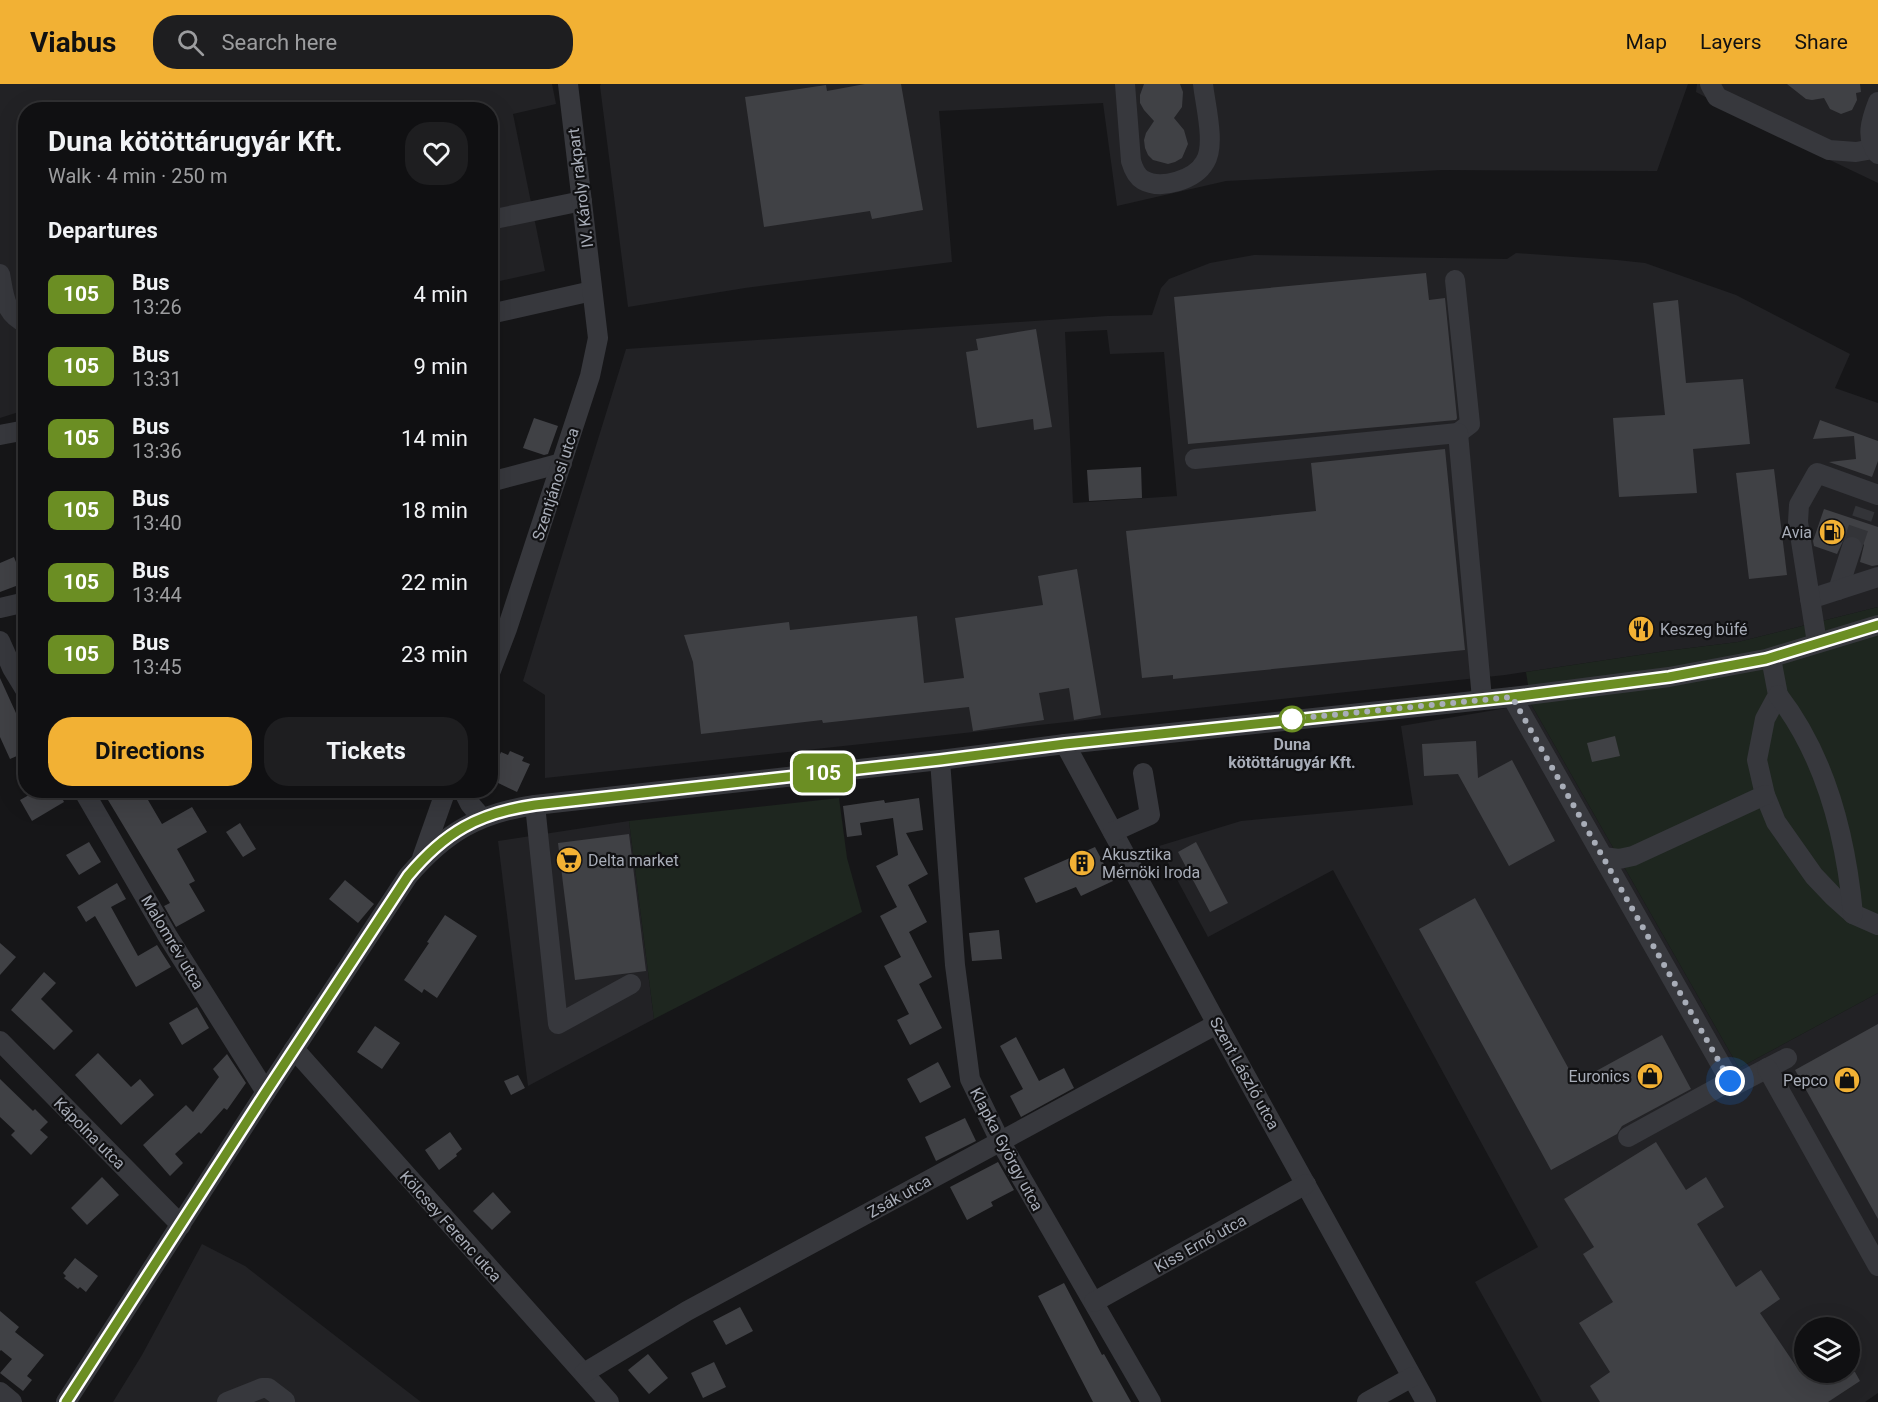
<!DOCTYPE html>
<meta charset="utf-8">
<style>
:root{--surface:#101012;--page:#1e1e20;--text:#f1f3f6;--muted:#9c9d9f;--line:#303032;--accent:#f2b134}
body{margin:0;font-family:Roboto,sans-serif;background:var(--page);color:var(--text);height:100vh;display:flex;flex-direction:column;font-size:22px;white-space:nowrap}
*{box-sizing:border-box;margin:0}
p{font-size:20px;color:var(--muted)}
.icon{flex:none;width:33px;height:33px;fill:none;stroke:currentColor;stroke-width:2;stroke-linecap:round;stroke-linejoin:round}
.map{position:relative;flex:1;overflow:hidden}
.panel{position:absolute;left:18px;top:18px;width:480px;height:696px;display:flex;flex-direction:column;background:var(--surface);border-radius:24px;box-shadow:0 6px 24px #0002,0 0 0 2px var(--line)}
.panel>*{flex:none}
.badge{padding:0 12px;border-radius:9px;font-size:21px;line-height:39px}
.tools{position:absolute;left:1794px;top:1233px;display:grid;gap:12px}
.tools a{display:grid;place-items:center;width:66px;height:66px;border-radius:50%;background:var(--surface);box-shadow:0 6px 24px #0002,0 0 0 2px var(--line);font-size:30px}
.you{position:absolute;width:30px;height:30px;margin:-15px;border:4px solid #fff;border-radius:50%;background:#1a73e8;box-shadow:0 0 0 9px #1a73e833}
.map>.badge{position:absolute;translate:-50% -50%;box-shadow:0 0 0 3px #fff}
h2{padding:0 30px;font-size:22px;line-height:54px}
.round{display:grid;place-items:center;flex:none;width:63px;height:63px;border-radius:24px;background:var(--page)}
.summary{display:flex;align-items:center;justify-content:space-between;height:102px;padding:0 30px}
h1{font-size:28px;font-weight:700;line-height:45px}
.button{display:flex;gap:12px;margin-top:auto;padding:12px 30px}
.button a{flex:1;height:69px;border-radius:24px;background:var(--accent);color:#111;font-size:24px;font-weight:700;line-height:69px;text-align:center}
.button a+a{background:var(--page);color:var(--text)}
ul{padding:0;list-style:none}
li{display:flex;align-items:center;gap:18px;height:72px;padding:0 30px}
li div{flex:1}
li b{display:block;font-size:22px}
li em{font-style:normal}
li .badge{min-width:66px;font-weight:700;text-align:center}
header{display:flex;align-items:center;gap:36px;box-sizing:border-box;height:84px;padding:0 30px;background:var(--accent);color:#111}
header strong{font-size:28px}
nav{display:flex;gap:33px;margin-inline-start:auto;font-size:21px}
.search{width:420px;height:54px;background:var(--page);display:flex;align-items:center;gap:15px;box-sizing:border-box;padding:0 21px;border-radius:24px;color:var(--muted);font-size:22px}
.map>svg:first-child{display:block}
.built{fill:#222225;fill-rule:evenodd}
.green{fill:#1e261f}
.building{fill:#404145}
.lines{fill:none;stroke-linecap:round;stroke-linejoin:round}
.minor-tunnel{stroke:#333438;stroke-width:20;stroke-dasharray:20 10;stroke-linecap:butt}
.minor{stroke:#37383d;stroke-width:20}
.line-casing{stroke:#fff;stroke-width:14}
.line{stroke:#6b8e23;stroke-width:9}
.walk{stroke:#a8adb8;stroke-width:6;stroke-dasharray:0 10.8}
.stop-dot{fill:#fff;stroke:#6b8e23;stroke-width:3}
.labels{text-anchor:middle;stroke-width:4.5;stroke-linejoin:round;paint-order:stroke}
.street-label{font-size:16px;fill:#a8adb8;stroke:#111113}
.poi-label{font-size:16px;fill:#a8adb8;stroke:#111113;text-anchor:end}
.stop-label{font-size:16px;font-weight:bold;fill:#a8adb8;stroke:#111113}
</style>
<header>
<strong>Viabus</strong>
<div class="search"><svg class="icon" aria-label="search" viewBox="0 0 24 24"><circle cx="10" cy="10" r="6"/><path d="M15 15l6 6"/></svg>Search here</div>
<nav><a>Map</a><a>Layers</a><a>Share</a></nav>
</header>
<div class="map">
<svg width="1878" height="1318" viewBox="0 0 1878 1318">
<rect width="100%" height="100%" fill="#161618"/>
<!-- built -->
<g class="built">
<path d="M0 0H552L556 20 513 30 545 187 491 199 490 26H26L25 326 0 334Z"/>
<path d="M601 0H1688L1657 87 1442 86 1226 97 1117 122 1103 19 939 27 952 178 745 204 628 223 600 2Z"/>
<path d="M1697 0H1878V99L1769 47 1696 8Z"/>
<path d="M1516 169 1617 176 1645 179 1736 211 1850 270 1835 304 1878 319V523L1738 558 1666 567 1505 591 545 694V611L523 597 626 265 1107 232 1152 231 1161 204 1169 195 1210 179 1254 171 1507 175ZM1107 246 1110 270 1164 268 1177 412 1073 419 1065 248Z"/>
<path d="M1531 620 1739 984 1878 909V1309L1865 1318H1542L1475 1198 1538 1163 1333 786 1208 853 1159 762 1241 737 1413 721 1401 642ZM1804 1244H1850V1288H1804Z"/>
<path d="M629 737 654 935 528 1002 498 757Z"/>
<path d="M202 1160 245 1182 421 1318H113L142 1271Z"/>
</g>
<!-- green -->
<g class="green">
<path d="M1878 523V909L1739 984 1531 620 1526 588 1666 567 1738 558Z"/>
<path d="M839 714 847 774 862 828 654 935 629 737Z"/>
</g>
<!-- building -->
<g class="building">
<path d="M865 0H901L923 126 872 135 870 127 764 143 745 13 826 1 827 7Z"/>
<path d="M1144 0H1180L1183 8 1182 23 1174 34 1184 46 1188 60 1182 74 1175 78 1168 80 1153 76 1148 71 1145 64 1144 56 1146 49 1154 37 1144 26 1140 19V11Z"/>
<path d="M1787 0H1860L1861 8 1856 9 1857 16 1852 26 1841 30 1830 25 1824 14 1812 16 1806 15Z"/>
<path d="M1426 189 1429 216 1445 214 1457 334 1456 336 1188 360 1174 213Z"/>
<path d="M1678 216 1686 299 1743 295 1750 360 1693 365 1697 409 1619 413 1613 334 1665 331 1653 219Z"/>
<path d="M1036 245 1052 343 1034 346 1033 335 977 344 966 268 978 266 976 255Z"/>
<path d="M534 334 558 342 548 370 544 371 523 364Z"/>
<path d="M1820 336 1878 357V377L1872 393 1829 378 1856 375 1854 352 1813 355Z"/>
<path d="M1445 365 1465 566 1173 595V591L1142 594 1126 447 1316 427 1311 379Z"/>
<path d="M1141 383 1142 414 1089 417 1087 386Z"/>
<path d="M1774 385 1787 491 1749 495 1736 389Z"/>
<path d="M1824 425 1878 443V481L1872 482 1860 478 1864 461 1860 455 1855 451H1849L1844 455 1837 470 1814 462 1813 457Z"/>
<path d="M14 473 24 499 0 508V479Z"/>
<path d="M1077 485 1101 631 1074 636 1069 604 1039 609 1044 636 973 647 969 623 823 639 822 636 701 650 693 578 684 551 789 538 790 546 917 532 924 599 964 594 955 534 1043 521 1038 492Z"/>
<path d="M0 594 26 651V668L10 675 0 653Z"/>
<path d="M1615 652 1620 672 1592 678 1587 659Z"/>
<path d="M1476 657 1478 694 1512 676 1555 757 1509 782 1458 690 1424 692 1422 660Z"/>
<path d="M510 667 524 673 522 677 530 680 517 708 490 695 501 668 508 671Z"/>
<path d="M38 706H58L64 718 32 737 20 716Z"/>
<path d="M102 706H164L148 716 162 740 192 723 207 748 177 765 195 797 189 800 205 827 176 843 164 822 170 819Z"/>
<path d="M919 714 923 746 906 749 928 790 908 801 927 838 909 848 932 893 919 900 942 944 910 961 897 936 909 930 884 882 901 873 880 832 897 823 876 782 898 771 893 734 860 739 862 751 847 753 843 722 884 716 885 719Z"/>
<path d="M240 739 256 765 243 773 226 748Z"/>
<path d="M629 750 646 887 575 896 558 759Z"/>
<path d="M89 758 101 778 79 791 66 771Z"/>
<path d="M1196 758 1228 819 1210 828 1178 768Z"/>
<path d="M1095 763 1113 797 1081 812 1076 803 1036 819 1024 794Z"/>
<path d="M345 796 374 820 358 839 329 815Z"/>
<path d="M117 799 126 815 111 823 138 872 157 861 171 883 136 903 95 832 86 838 77 823Z"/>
<path d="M1475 814 1576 998 1662 951 1691 1005 1622 1042 1617 1050 1551 1086 1419 845Z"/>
<path d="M445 831 477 852 437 914 424 905 422 909 404 896 429 859 427 858Z"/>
<path d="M999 846 1002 875 972 877 969 849Z"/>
<path d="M0 859 16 873 0 891Z"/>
<path d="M44 888 56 899 41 915 73 947 54 966 11 926Z"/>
<path d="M197 923 209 944 182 961 169 939Z"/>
<path d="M1878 940V1135L1795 986Z"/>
<path d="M375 942 400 959 382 985 357 968Z"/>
<path d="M1016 953 1039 997 1064 984 1074 1004 1021 1033 1010 1012 1023 1005 1000 962Z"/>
<path d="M98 969 131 1003 140 995 154 1011 121 1041 75 991Z"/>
<path d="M227 970 246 999 227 1026 224 1024 201 1050 199 1048 175 1070 183 1079 170 1092 143 1061 186 1021 193 1028 219 993 213 985Z"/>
<path d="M938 978 951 1003 920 1019 907 995Z"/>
<path d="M518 991 525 1004 511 1011 504 997Z"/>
<path d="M0 995 33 1027 35 1025 48 1038 40 1046 48 1053 31 1071 11 1051 15 1047 0 1033Z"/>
<path d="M965 1034 976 1057 936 1077 925 1053Z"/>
<path d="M450 1048 462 1065 456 1070 457 1072 439 1086 425 1066Z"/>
<path d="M1656 1058 1686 1106 1706 1093 1724 1123 1697 1140 1736 1203 1761 1186 1780 1215 1760 1229 1800 1288H1855L1860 1297 1828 1318H1600L1590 1302 1610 1288 1579 1239 1613 1218 1583 1170 1594 1163 1564 1115Z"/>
<path d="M998 1078 1014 1106 991 1118 993 1122 967 1136 950 1103Z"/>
<path d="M102 1093 119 1111 87 1141 71 1124Z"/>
<path d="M493 1108 511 1128 492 1146 473 1127Z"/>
<path d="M75 1174 98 1192 86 1208 80 1203 78 1205 64 1194 66 1192 63 1189Z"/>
<path d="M1064 1199 1102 1271 1104 1270 1131 1318H1093L1038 1212Z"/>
<path d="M740 1223 753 1247 726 1261 713 1237Z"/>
<path d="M0 1227 19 1243 15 1248 44 1271 27 1292 32 1296 23 1307 0 1289 12 1275 1 1266 0 1267Z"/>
<path d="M648 1270 668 1294 649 1310 628 1286Z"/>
<path d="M714 1278 726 1303 703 1314 691 1289Z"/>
</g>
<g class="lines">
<!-- minor-tunnel -->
<path class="minor-tunnel" d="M1852 463 1865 425"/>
<!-- minor -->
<g class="minor">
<path d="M1125 0 1131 77C1133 84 1136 92 1143 96 1161 106 1195 96 1205 78 1216 61 1205 20 1203 0"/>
<path d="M1710 0 1717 13 1829 66 1856 68 1873 65"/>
<path d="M1878 18C1871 36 1865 54 1878 70"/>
<path d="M490 136 582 117"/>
<path d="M0 190C4 210 4 230 26 239"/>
<path d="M1455 196 1470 340 1458 349"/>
<path d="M490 230 592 207"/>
<path d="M0 351 26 346"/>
<path d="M1195 375 1458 349 1482 615"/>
<path d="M490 398 562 379"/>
<path d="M1838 506 1852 463"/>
<path d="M1810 515 1878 493"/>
<path d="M0 524 26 518"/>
<path d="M0 557 12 584 26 607"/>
<path d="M1817 559 1798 438 1799 421 1817 389 1878 411"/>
<path d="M1771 574 1778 611 1765 635 1757 676 1765 711 1776 738 1814 792 1834 813 1853 830 1878 841"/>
<path d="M490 589 507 545 590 292 598 254 568 0"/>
<path d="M1778 611C1826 673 1846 754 1853 830"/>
<path d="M1512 613 1733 1002 1787 974"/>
<path d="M1065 660 1217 940 1426 1318"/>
<path d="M940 676 955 881 970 995 1000 1057 1151 1318"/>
<path d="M83 706 167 851 266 1008"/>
<path d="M463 706 470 720 482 734"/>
<path d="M535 721 558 940 631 900"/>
<path d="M1113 748 1150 731 1143 689"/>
<path d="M1603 773 1619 775 1633 772 1765 711"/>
<path d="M422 774 446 706"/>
<path d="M0 957 181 1141"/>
<path d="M294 965 609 1318"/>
<path d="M1767 984 1878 1182"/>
<path d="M1628 1053 1730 997"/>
<path d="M1094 1218 1306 1100"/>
<path d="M584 1289 687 1227 1217 940"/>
<path d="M0 1308 12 1318"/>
<path d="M66 1318 266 1008 408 792C445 749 478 729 535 721L940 676 1065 660 1512 613 1669 593 1766 575 1878 541"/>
<path d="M227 1318 262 1304H268L285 1317"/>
<path d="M1367 1318 1412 1293"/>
</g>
</g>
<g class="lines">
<defs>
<path id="line" d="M66 1318 266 1008 408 792C445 748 478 729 535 721L940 676 1065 660 1512 613 1669 593 1766 575 1878 541"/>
</defs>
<!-- line casing -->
<use href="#line" class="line-casing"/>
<!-- line -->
<use href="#line" class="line"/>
<!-- walk -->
<path class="walk" d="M1292 635 1512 613 1730 997"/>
</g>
<!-- icons -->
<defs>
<symbol id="fuel-disc" viewBox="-11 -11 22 22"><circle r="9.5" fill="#f2b134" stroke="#111113"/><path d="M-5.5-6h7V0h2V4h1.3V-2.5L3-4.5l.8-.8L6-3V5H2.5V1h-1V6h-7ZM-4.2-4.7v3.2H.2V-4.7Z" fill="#111"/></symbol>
<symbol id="restaurant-disc" viewBox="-11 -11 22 22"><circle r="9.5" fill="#f2b134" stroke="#111113"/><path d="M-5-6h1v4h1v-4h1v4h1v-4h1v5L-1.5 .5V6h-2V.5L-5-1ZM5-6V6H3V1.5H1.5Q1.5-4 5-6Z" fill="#111"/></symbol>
<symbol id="supermarket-disc" viewBox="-11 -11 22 22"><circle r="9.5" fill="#f2b134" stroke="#111113"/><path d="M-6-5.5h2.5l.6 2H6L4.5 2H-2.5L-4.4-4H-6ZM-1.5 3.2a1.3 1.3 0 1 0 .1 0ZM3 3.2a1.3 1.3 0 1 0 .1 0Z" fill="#111"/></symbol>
<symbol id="building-disc" viewBox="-11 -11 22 22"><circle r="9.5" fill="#f2b134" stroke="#111113"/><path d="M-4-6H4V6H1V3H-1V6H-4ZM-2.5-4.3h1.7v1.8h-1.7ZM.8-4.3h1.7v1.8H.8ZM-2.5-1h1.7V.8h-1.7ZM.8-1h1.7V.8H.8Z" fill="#111"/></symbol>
<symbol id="shop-disc" viewBox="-11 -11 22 22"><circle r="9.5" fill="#f2b134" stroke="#111113"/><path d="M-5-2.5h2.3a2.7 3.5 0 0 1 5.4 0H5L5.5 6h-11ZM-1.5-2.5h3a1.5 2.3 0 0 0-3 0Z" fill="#111"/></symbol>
</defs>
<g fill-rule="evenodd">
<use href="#fuel-disc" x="1817" y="433" width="30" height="30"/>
<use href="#restaurant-disc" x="1626" y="530" width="30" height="30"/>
<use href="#supermarket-disc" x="554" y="761" width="30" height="30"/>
<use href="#building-disc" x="1067" y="764" width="30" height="30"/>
<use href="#shop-disc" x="1635" y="977" width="30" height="30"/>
<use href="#shop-disc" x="1832" y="981" width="30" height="30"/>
</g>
<!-- markers -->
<circle class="stop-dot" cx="1292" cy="635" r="12"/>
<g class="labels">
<!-- street labels -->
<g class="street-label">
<text transform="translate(580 104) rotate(-97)" y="6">IV. Károly rakpart</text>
<text transform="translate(555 400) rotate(-72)" y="6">Szentjánosi utca</text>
<text transform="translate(173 858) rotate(59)" y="6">Malomrév utca</text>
<text transform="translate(1245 989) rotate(61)" y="6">Szent László utca</text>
<text transform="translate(90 1049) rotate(45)" y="6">Kápolna utca</text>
<text transform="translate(1007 1065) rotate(62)" y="6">Klapka György utca</text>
<text transform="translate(899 1112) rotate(-29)" y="6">Zsák utca</text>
<text transform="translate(451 1142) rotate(48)" y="6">Kölcsey Ferenc utca</text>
<text transform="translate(1200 1159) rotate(-29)" y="6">Kiss Ernő utca</text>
</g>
<!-- poi labels -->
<g class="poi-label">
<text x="1812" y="454">Avia</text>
<text x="1660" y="551" text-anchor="start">Keszeg büfé</text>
<text x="1102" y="776" text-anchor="start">Akusztika<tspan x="1102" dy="18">Mérnöki Iroda</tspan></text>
<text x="588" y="782" text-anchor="start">Delta market</text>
<text x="1630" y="998">Euronics</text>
<text x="1828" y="1002">Pepco</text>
</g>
<!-- stop labels -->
<g class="stop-label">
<text x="1292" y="666">Duna<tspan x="1292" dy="18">kötöttárugyár Kft.</tspan></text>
</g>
</g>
</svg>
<div class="tools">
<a><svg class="icon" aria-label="layers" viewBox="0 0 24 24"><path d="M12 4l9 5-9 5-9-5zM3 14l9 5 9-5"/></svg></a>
</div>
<div class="you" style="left:1730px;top:997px"></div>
<b class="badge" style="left:823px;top:689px;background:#6b8e23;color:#fff">105</b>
<section class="panel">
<div class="summary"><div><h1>Duna kötöttárugyár Kft.</h1><p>Walk · 4 min · 250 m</p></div><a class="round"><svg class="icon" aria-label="heart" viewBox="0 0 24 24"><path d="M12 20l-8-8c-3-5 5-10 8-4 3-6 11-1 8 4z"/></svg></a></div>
<h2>Departures</h2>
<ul>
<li><span class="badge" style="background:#6b8e23;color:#fff">105</span><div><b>Bus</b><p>13:26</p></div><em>4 min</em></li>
<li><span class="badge" style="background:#6b8e23;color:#fff">105</span><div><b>Bus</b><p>13:31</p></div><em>9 min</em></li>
<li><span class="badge" style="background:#6b8e23;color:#fff">105</span><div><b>Bus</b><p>13:36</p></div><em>14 min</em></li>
<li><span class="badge" style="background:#6b8e23;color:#fff">105</span><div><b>Bus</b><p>13:40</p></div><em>18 min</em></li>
<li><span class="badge" style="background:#6b8e23;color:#fff">105</span><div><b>Bus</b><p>13:44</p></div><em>22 min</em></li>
<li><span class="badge" style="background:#6b8e23;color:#fff">105</span><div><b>Bus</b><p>13:45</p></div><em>23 min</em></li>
</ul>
<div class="button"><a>Directions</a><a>Tickets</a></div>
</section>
</div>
